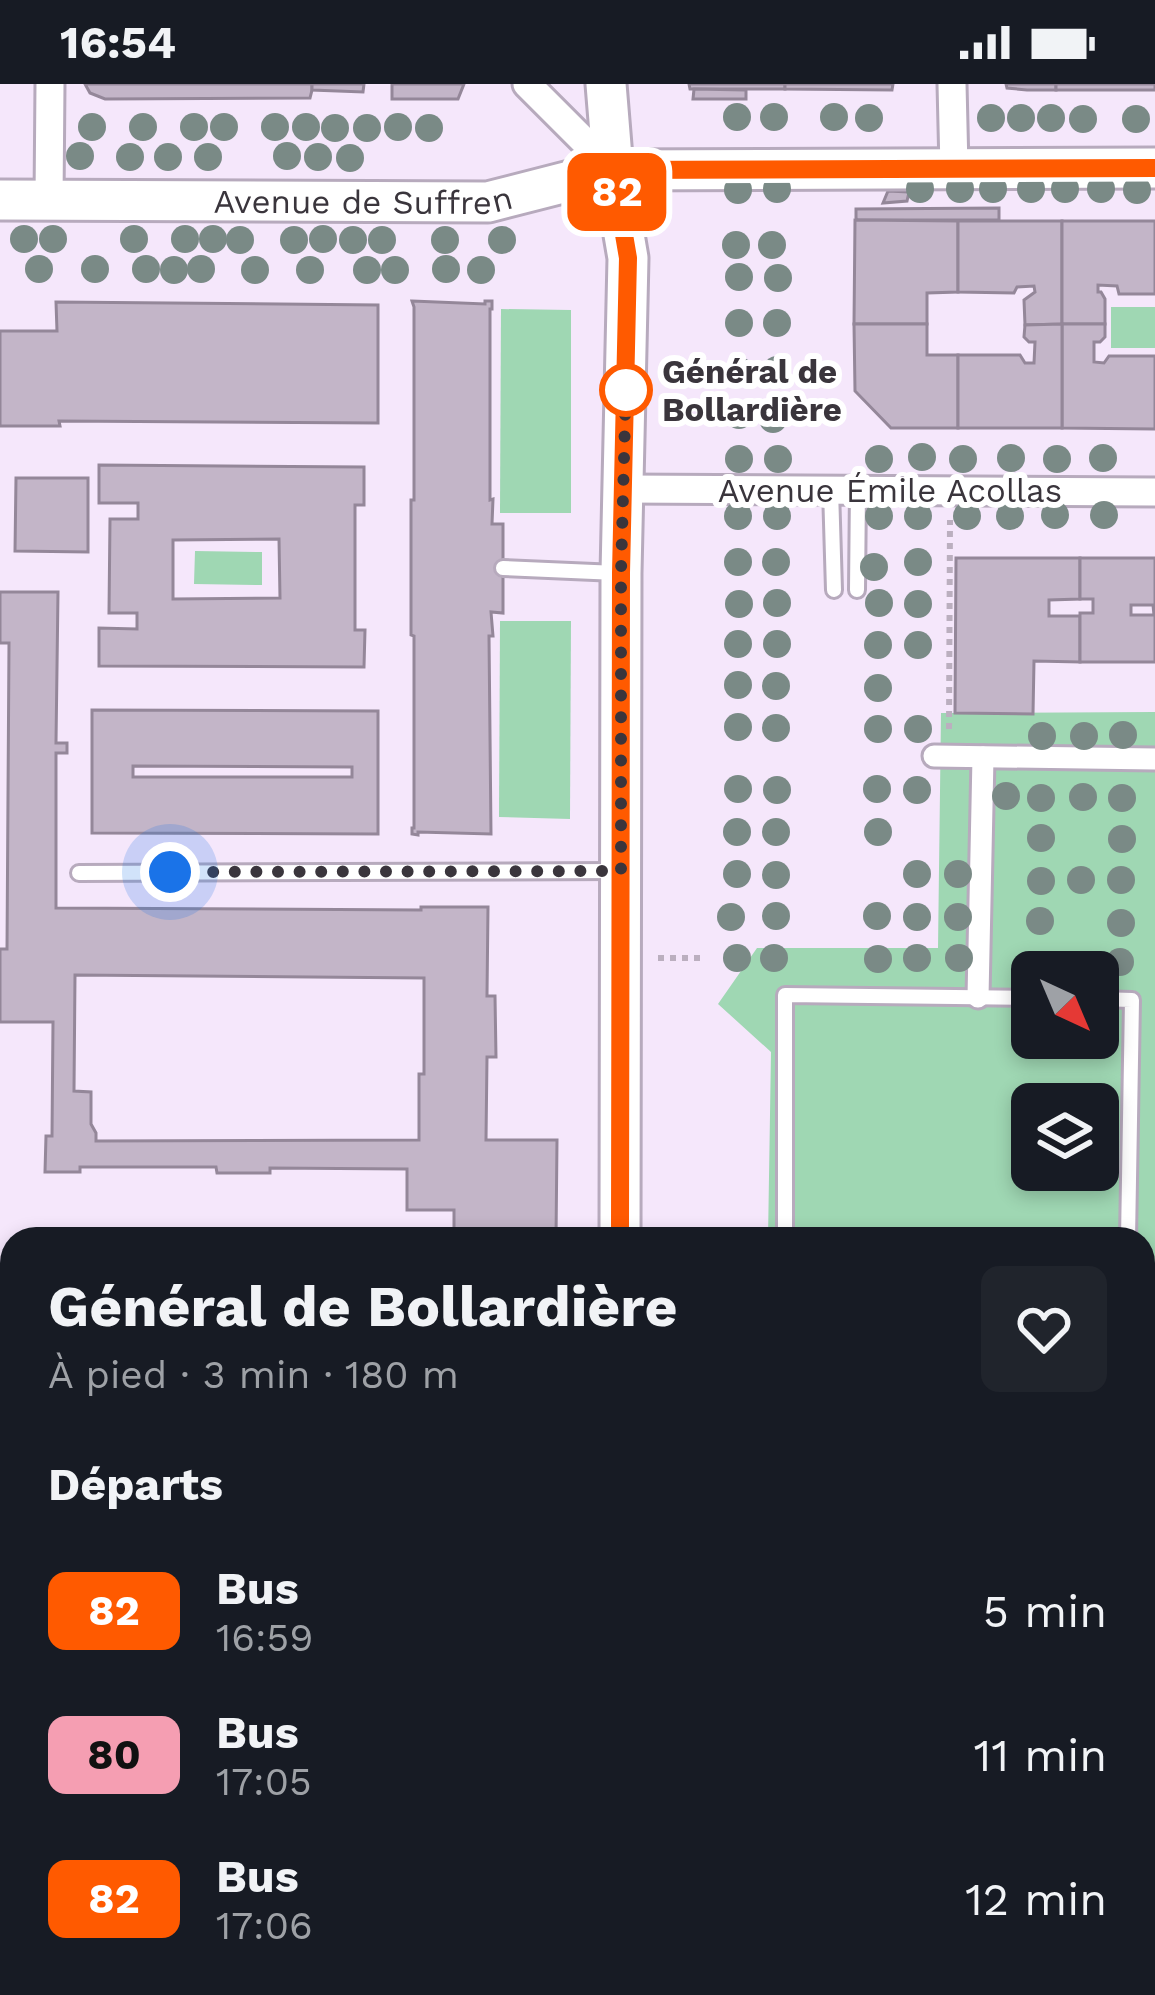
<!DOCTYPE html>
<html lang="fr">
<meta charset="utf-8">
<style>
:root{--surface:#171b24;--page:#20242c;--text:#f1f3f6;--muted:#9ea1a6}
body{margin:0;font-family:"Work Sans",sans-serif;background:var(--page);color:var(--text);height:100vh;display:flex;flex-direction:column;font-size:45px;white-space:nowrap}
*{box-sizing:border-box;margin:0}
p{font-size:39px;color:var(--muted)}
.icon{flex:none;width:66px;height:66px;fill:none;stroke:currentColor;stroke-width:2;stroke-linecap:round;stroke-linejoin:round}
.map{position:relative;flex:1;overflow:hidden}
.panel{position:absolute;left:0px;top:1143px;width:1155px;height:768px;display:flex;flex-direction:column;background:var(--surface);border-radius:36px 36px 0 0;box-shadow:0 6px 18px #0003}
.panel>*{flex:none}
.badge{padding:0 24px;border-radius:18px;font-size:42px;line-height:78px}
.needle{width:78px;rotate:136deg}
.tools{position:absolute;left:1011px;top:867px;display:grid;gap:24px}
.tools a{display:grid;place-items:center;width:108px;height:108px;border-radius:18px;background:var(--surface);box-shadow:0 6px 18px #0003;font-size:60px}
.you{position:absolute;width:60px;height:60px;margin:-30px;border:9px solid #fff;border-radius:50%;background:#1a73e8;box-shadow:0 0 0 18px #1a73e833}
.map>.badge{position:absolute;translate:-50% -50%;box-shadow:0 0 0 6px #fff}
h2{padding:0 48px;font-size:45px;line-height:108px}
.round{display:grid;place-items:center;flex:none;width:126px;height:126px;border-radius:18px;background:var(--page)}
.summary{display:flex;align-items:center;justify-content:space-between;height:204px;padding:0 48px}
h1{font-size:57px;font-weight:700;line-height:90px}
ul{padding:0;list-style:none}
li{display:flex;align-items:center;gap:36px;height:144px;padding:0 48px}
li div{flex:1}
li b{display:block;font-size:45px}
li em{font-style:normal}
li .badge{min-width:132px;font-weight:700;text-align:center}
.status{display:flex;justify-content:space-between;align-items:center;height:84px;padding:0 60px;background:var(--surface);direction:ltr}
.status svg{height:33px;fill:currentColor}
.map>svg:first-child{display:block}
.green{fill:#9fd7b3;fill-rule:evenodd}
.building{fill:#c3b5c8;stroke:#948799;stroke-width:3;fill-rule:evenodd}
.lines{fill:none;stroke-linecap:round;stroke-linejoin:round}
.service-casing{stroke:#b7aabd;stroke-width:20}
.pedestrian-casing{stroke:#b7aabd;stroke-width:27}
.minor-casing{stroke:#b7aabd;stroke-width:33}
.secondary-casing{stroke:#b7aabd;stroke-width:45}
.path{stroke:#bbafbf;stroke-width:6;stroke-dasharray:6 6;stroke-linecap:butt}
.service{stroke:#fff;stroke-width:14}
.pedestrian{stroke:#fff;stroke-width:21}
.minor{stroke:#fff;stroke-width:27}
.secondary{stroke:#fff;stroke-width:39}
.tree{fill:#7a8a86}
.line-casing{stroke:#fff;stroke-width:27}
.line{stroke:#ff5a00;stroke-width:18}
.walk{stroke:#3a353c;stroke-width:12;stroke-dasharray:0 21.6}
.stop-dot{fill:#fff;stroke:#ff5a00;stroke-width:6}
.labels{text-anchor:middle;stroke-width:12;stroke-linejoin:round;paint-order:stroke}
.street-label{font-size:33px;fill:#3a353c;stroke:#fff}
.stop-label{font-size:33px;font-weight:bold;fill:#3a353c;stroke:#fff;text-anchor:start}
</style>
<div class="status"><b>16:54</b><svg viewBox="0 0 49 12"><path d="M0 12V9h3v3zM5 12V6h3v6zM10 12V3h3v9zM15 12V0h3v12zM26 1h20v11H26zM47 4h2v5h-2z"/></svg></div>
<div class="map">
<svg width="1155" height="1911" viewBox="0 0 1155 1911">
<rect width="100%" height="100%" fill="#f5e7fb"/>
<!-- green -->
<g class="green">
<rect x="1111" y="223" width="44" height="41"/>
<path d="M501 225 571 226V429H500Z"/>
<path d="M195 467 262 468V501L194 500Z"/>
<path d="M500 537H571L570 735 499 733Z"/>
<path d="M1155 628V1911H961V1899H1143V1155H768L771 968 718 920 757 864H938L941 629ZM1032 888H1098V954H1032ZM1032 1020H1098V1086H1032Z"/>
</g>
<!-- building -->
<g class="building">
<path d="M85 0H312V6L310 14 105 15 90 9Z"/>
<path d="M312 0H364L363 8 312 6Z"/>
<path d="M392 0H464L458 15H392Z"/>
<path d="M689 0H785V5H690Z"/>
<path d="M785 0H893L892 6 785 5Z"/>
<path d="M1006 0H1056V6H1027L1007 4Z"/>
<rect x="1056" y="0" width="99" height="6"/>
<path d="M694 5 746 6V15H693Z"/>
<path d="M888 107 909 108 907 117 883 119Z"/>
<path d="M999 124V136H857L856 134V125Z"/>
<path d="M855 136 958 137V208L927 209V240H854Z"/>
<path d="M958 137H1062V240L1025 241 1024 216 1035 208 1034 202 1017 203 1014 209 958 208Z"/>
<path d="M1062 137H1155V210H1119L1117 202 1098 201V208H1101L1105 215V240H1062Z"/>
<path d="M412 217 485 220V217H492V225H490V416L493 415 492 440H503V529L491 528 493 552H489L491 750 418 748V751L412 750V744H414V552L411 551V416H414V223Z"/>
<path d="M56 218 378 221V339L59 337 60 342H0V247H57Z"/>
<path d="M854 240H927V271H958V344H891L855 307Z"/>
<path d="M1062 240H1105V253L1100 258H1094V278L1104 279 1109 272H1155V345L1062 344Z"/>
<path d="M1062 240V344H958V271H1020L1025 279H1034L1035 258H1029L1024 253 1025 241Z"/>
<path d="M99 381 364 383V421H355V546H365L364 583 99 582V544L137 545V529H109L110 435H138V419H99ZM279 455 280 514 173 515V456Z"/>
<path d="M16 394H88V468L15 467Z"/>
<path d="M956 474H1080V515L1049 516V532H1080V578L1034 577 1033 630 955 629Z"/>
<path d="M1080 474H1155V578H1080V529H1093V515H1080ZM1131 521H1153L1154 531H1131Z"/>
<path d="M0 508H58L56 659H67V669H56V824L421 826V823H488L487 912H495L496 973H487L486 1056H557L556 1155H454V1126H407V1085L270 1084V1089H217L216 1083H80V1088H45L46 1052H52L53 938H0V865H7L9 559H0ZM75 891 424 894V990H419V1056L96 1057V1049L91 1040V1008L74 1007Z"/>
<path d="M92 626 378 627V750L92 749ZM133 682 352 683V693H133Z"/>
<path d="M4 1683H12V1899H51V1911H0V1685Z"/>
<rect x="87" y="1899" width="286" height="12"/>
<rect x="409" y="1899" width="76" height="12"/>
</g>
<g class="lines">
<defs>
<g id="service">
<path d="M831 405 834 506"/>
<path d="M503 484 617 489"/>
<path d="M857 506 858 405"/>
<path d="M79 789 616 787"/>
<path d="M1098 915 1132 916 1128 1155"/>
<path d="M785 1155V911L1032 914"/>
<path d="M1143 1193H1155"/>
<path d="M1143 1440H1155"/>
<path d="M391 1899V1911"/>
</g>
<g id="pedestrian">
<path d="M934 672 1155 675"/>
<path d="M978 913 983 673"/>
<path d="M987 1911V1899"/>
</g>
<g id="minor">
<path d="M527 0 613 86"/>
<path d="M952 0 954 84"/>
<path d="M49 116 50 0"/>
<path d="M624 405 1155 408"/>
</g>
<g id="secondary">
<path d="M606 0 613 86 628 174 621 489 620 1155"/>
<path id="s1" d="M0 116 488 118 613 86 1155 84"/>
<path d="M619 1911V1899"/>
</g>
</defs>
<!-- service casing -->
<use href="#service" class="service-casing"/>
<!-- pedestrian casing -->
<use href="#pedestrian" class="pedestrian-casing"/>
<!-- minor casing -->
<use href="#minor" class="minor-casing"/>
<!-- secondary casing -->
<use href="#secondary" class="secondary-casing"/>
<!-- path -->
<g class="path">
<path d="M949 645 950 436"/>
<path d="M658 874H700"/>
<path d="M1143 1713 1155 1712"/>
</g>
<!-- service -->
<use href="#service" class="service"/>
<!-- pedestrian -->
<use href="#pedestrian" class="pedestrian"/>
<!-- minor -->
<use href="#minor" class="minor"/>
<!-- secondary -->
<use href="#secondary" class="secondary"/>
</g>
<!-- trees -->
<g class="tree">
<circle cx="737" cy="33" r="14"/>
<circle cx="774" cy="33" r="14"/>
<circle cx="834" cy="33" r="14"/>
<circle cx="869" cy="34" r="14"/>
<circle cx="991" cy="34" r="14"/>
<circle cx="1021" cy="34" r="14"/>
<circle cx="1051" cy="34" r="14"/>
<circle cx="1083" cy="35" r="14"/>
<circle cx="1136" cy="35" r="14"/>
<circle cx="92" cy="43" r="14"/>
<circle cx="143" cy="43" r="14"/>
<circle cx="194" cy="43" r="14"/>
<circle cx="224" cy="43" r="14"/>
<circle cx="275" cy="43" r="14"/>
<circle cx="306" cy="43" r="14"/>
<circle cx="398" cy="43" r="14"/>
<circle cx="335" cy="44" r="14"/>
<circle cx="367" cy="44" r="14"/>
<circle cx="429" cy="44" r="14"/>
<circle cx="80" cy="72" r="14"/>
<circle cx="287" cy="72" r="14"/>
<circle cx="130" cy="73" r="14"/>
<circle cx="168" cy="73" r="14"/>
<circle cx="208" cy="73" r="14"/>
<circle cx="318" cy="73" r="14"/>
<circle cx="350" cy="74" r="14"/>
<circle cx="777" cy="105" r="14"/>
<circle cx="920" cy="105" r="14"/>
<circle cx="960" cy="105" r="14"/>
<circle cx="993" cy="105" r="14"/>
<circle cx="1031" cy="105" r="14"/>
<circle cx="1065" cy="105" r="14"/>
<circle cx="1101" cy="105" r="14"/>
<circle cx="738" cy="106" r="14"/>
<circle cx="1137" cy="106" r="14"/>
<circle cx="24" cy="155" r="14"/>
<circle cx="53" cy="155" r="14"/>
<circle cx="134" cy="155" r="14"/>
<circle cx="185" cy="155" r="14"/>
<circle cx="213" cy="155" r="14"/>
<circle cx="323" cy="155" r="14"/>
<circle cx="240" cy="156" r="14"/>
<circle cx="294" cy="156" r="14"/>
<circle cx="353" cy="156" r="14"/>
<circle cx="382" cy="156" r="14"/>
<circle cx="445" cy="156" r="14"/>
<circle cx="502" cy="156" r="14"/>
<circle cx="736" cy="161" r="14"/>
<circle cx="772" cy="161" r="14"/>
<circle cx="39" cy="185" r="14"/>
<circle cx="95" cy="185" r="14"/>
<circle cx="146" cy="185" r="14"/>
<circle cx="201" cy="185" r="14"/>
<circle cx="446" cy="185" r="14"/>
<circle cx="174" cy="186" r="14"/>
<circle cx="255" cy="186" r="14"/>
<circle cx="310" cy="186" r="14"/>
<circle cx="367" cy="186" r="14"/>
<circle cx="395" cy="186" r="14"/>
<circle cx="481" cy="186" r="14"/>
<circle cx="739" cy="193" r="14"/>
<circle cx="778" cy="194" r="14"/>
<circle cx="739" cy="239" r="14"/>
<circle cx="777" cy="239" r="14"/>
<circle cx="777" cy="286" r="14"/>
<circle cx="739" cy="287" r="14"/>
<circle cx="739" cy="331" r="14"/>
<circle cx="773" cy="335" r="14"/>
<circle cx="922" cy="373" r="14"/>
<circle cx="1011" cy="374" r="14"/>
<circle cx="1103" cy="374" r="14"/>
<circle cx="739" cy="375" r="14"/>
<circle cx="778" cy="375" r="14"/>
<circle cx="879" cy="375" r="14"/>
<circle cx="963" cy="375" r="14"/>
<circle cx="1057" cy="375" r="14"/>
<circle cx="1055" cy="431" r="14"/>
<circle cx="1104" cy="431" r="14"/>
<circle cx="738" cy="432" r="14"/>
<circle cx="777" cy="432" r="14"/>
<circle cx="879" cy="432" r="14"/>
<circle cx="918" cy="432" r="14"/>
<circle cx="967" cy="432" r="14"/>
<circle cx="1010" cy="432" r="14"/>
<circle cx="738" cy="478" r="14"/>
<circle cx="776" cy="478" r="14"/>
<circle cx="918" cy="478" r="14"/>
<circle cx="874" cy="483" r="14"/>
<circle cx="777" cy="519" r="14"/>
<circle cx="879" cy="519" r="14"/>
<circle cx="739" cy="520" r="14"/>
<circle cx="918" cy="520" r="14"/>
<circle cx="738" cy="560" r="14"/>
<circle cx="777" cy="560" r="14"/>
<circle cx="878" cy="561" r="14"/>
<circle cx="918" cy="561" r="14"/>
<circle cx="738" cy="601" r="14"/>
<circle cx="776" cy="602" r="14"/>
<circle cx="878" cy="604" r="14"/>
<circle cx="738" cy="643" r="14"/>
<circle cx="776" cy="644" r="14"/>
<circle cx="878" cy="645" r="14"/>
<circle cx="918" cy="645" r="14"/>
<circle cx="1123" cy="651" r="14"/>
<circle cx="1042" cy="652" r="14"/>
<circle cx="1084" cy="652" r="14"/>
<circle cx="738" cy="705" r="14"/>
<circle cx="877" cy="705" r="14"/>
<circle cx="777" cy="706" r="14"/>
<circle cx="917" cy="706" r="14"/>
<circle cx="1006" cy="712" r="14"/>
<circle cx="1083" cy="713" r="14"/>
<circle cx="1041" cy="714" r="14"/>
<circle cx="1122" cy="714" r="14"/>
<circle cx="737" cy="748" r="14"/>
<circle cx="776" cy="748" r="14"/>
<circle cx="878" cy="748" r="14"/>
<circle cx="1041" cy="754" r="14"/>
<circle cx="1122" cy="755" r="14"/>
<circle cx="737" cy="790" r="14"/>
<circle cx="917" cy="790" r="14"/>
<circle cx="958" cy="790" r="14"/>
<circle cx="776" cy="791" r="14"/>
<circle cx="1081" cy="796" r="14"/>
<circle cx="1121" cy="796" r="14"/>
<circle cx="1041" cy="797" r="14"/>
<circle cx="776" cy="832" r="14"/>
<circle cx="877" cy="832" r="14"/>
<circle cx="731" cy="833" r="14"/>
<circle cx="917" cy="833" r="14"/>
<circle cx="958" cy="833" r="14"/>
<circle cx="1040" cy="837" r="14"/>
<circle cx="1121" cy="839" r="14"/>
<circle cx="737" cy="874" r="14"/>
<circle cx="774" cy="874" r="14"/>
<circle cx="917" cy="874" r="14"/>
<circle cx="959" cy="874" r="14"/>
<circle cx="878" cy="875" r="14"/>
<circle cx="1120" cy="878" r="14"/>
</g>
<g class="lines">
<defs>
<path id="line" d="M620 1155 621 489 628 174 613 86 1155 84"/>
</defs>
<!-- line casing -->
<use href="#line" class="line-casing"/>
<!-- line -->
<use href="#line" class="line"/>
<!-- walk -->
<path class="walk" d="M170 788 621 787V489L626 298V306"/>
</g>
<!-- markers -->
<circle class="stop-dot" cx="626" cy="306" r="24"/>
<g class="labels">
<!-- street labels -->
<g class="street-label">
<text dy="12" stroke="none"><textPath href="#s1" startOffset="363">Avenue de Suffren</textPath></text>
<text x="890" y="418">Avenue Émile Acollas</text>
</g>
<!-- stop labels -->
<g class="stop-label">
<text x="662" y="299">Général de<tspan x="662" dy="38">Bollardière</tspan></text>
</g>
</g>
</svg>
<div class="tools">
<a><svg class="needle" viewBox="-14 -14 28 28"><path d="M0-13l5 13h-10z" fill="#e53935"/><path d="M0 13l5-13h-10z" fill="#9ea1a6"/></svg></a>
<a><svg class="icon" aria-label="layers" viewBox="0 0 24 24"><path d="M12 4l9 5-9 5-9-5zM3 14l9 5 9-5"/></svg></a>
</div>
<div class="you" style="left:170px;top:788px"></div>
<b class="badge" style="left:617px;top:108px;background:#ff5a00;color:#fff">82</b>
<section class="panel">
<div class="summary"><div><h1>Général de Bollardière</h1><p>À pied · 3 min · 180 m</p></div><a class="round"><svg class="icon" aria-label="heart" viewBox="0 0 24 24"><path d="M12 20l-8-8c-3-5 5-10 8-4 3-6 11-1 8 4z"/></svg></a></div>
<h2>Départs</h2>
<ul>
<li><span class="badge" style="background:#ff5a00;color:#fff">82</span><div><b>Bus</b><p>16:59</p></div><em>5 min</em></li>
<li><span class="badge" style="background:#f59eb2;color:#111">80</span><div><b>Bus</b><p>17:05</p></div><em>11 min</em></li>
<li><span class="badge" style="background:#ff5a00;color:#fff">82</span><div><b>Bus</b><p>17:06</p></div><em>12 min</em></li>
</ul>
</section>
</div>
